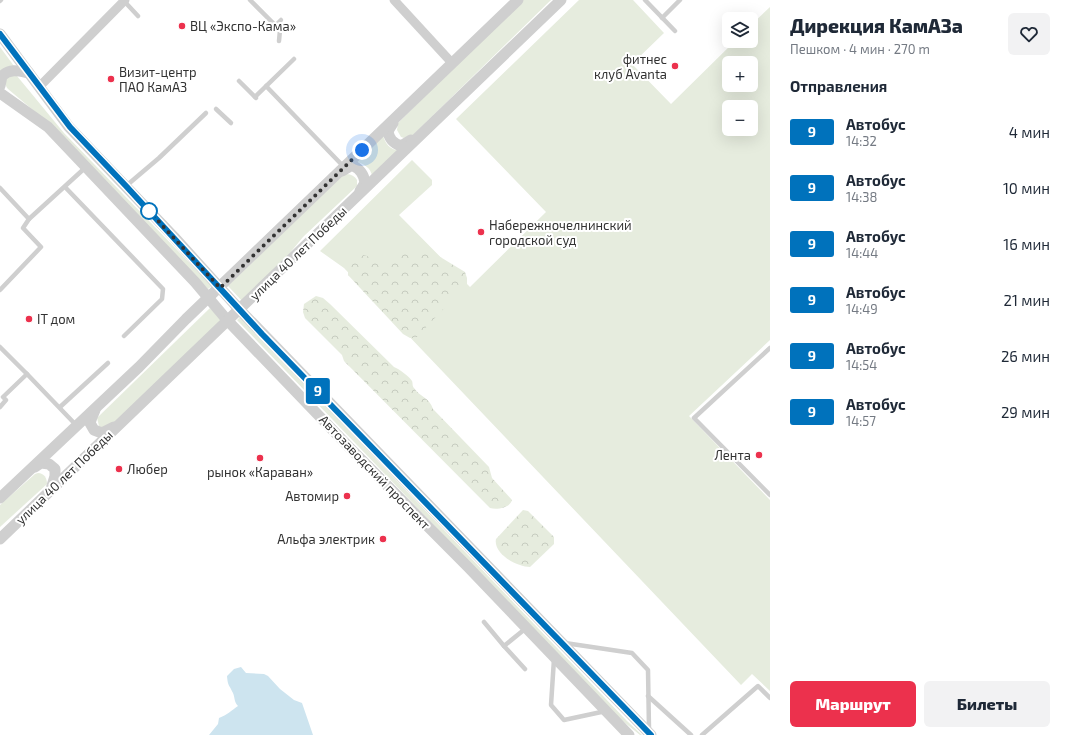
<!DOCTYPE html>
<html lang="ru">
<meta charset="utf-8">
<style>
:root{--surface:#fff;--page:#f2f2f3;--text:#1f2937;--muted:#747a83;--accent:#ec314d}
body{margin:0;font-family:"Exo 2",sans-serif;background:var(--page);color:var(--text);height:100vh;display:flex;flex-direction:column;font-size:15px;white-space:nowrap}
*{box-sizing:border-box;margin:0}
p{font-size:13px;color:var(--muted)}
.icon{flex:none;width:22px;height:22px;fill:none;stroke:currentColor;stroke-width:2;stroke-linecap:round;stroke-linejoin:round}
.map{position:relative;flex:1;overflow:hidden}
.drawer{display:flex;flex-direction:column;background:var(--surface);width:300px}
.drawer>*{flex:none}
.badge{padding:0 8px;border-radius:3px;font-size:14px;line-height:26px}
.tools{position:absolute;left:722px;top:12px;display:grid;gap:8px}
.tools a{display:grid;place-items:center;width:36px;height:36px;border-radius:6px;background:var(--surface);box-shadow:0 4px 16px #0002;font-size:20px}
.you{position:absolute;width:20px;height:20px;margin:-10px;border:3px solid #fff;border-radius:50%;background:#1a73e8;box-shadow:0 0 0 6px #1a73e833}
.map>.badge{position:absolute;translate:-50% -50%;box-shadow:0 0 0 2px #fff}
h2{padding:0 20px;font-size:15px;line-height:36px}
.round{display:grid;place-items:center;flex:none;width:42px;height:42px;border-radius:6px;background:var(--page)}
.summary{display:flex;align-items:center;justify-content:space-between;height:68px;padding:0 20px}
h1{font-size:19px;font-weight:800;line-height:30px}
.button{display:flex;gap:8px;margin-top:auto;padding:8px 20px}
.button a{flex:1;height:46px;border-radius:6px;background:var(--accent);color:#fff;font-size:16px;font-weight:800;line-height:46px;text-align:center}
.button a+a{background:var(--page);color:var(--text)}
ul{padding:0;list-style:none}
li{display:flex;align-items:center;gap:12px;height:56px;padding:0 20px}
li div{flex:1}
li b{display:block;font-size:15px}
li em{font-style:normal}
li .badge{min-width:44px;font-weight:700;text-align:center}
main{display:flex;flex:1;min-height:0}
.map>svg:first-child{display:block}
.grass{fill:#e6ecde;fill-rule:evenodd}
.forest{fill:url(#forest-crowns)}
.water{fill:#cde4ef}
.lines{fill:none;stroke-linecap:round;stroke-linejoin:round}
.service{stroke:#cfcfcf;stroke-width:4.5}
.minor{stroke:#cfcfcf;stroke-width:9}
.tertiary{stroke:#cfcfcf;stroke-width:11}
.line-casing{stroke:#fff;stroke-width:9}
.line{stroke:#0072bc;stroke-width:6}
.walk{stroke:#323232;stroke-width:4;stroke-dasharray:0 7.2}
.poi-dot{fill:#ec314d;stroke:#fff;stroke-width:1.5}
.stop-dot{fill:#fff;stroke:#0072bc;stroke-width:2}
.labels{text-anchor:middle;stroke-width:4;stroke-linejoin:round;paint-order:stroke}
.poi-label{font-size:13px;fill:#323232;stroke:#fff;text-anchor:start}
.street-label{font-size:13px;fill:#323232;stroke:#fff}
</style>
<main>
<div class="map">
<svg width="770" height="735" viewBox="0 0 770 735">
<defs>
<pattern id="forest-crowns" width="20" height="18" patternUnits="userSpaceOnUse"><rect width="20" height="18" fill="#e6ecde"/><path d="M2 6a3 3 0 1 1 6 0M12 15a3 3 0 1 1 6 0" fill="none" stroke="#c6cbbf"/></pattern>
</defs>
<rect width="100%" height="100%" fill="#fff"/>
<!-- grass -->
<g class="grass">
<path d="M522 0H551L412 136 404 138 401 137 397 130 398 123Z"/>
<path d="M579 0H633L664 33 632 64 671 104 735 41H751V25L770 7V340L689 416 770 500V691L752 674 741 685 344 268 320 251 412 160 432 180V185L399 215 470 287 546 212 456 119ZM729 63H751V85H729ZM729 107H751V129H729Z"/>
<path d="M0 47 14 66 0 73Z"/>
<path d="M8 76H17L64 133 212 286 208 289 46 121 8 89C4 84 5 81 8 76Z"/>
<path d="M383 135C385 144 390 149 399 151L372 176C371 168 363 163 356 162Z"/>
<path d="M344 174C350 174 354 175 357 180V186L303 237 285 259 243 302 228 286Z"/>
<path d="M210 308 222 321 113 425 105 429 99 426 97 418Z"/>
<path d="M240 317 627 721 642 735H640L619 718 237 320Z"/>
<path d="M38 473C44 473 47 478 47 484L0 527V505L35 474Z"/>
</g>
<!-- forest -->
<g class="forest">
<path d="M417 250 432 252 465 272 467 278V284L416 338H410L403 334 348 275V267L354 258 364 255 390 264 394 263 403 254Z"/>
<path d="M316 296 323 298 330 304 394 367C399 369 409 376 412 381 413 383 412 386 414 388 420 397 429 397 433 409L489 467 492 478 512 500C510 508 497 510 490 508L344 361 342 355 305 318 303 312 304 304Z"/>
<path d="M523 510 528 511 554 537V544L530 567C517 567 493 554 496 539Z"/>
</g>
<!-- water -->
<path class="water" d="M241 667 246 673 264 674 268 676 280 689 294 700 302 703 313 735H209L218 724 219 718C227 715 232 710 238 706 234 702 235 698 233 693 229 684 228 687 227 676L234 669Z"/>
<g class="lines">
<!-- service -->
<g class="service">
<path d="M250 0 280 30 279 41"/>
<path d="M645 0 675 31"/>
<path d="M0 1 1 0"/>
<path d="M124 1 138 16"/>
<path d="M662 18 680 0"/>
<path d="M275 26 281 20"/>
<path d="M239 81 256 98"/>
<path d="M266 86 344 167"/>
<path d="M255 97 294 59"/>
<path d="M216 109 231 123"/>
<path d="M126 186 159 158 206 113"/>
<path d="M65 187 163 289 162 299 124 336"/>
<path d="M0 188 29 219 86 167"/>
<path d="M0 290 41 247 23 228 29 219"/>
<path d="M0 347 27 374"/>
<path d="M770 348 694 418 770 495"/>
<path d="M0 407 6 400 3 397 27 374 76 425"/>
<path d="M60 407 108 363"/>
<path d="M484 622 504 646 525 629"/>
<path d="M565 643 632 653 648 670 649 729"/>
<path d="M504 646 525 669"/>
<path d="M554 659 551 705 564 720 606 711"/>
<path d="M648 696 691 735"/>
<path d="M702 735 758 686 770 698"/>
</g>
<!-- minor -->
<g class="minor">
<path d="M394 0 452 63"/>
<path d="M39 87 125 0"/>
</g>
<!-- tertiary -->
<g class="tertiary">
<path d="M0 34 69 127 174 237 239 309 651 735"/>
<path d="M0 86 2 76C11 68 19 71 29 73"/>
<path d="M0 93 48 127 195 282 227 320 348 446 468 567 629 735"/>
<path d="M393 123 388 131C389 139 393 143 401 146L411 140"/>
<path d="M342 171 352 165C360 169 364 174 365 183L360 191"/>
<path d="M95 410 92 417 90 423 94 430 102 433 114 427"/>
<path d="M35 467 41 463 49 464 55 469V476L51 489"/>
<path d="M0 498 139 367 186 319 518 0"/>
<path d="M0 539 561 0"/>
</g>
</g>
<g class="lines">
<defs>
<path id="line" d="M0 34 70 127 126 186 262 334 651 735"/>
</defs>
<!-- line casing -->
<use href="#line" class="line-casing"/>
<!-- line -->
<use href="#line" class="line"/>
<!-- walk -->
<path class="walk" d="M149 211 220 288 362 150"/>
</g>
<!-- markers -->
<g class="poi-dot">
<circle cx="182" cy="26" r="4"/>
<circle cx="675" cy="66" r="4"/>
<circle cx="111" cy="79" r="4"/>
<circle cx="481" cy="232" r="4"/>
<circle cx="29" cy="319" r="4"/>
<circle cx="759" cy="455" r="4"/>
<circle cx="260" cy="458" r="4"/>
<circle cx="119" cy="469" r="4"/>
<circle cx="347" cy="496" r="4"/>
<circle cx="383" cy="539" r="4"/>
</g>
<circle class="stop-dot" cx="149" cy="211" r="8"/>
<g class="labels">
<!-- poi labels -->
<g class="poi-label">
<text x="190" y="31">ВЦ «Экспо-Кама»</text>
<text x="667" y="64" text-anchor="end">фитнес<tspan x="667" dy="15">клуб Avanta</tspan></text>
<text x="119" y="77">Визит-центр<tspan x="119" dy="15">ПАО КамАЗ</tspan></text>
<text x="489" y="230">Набережночелнинский<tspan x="489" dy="15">городской суд</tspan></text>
<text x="37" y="324">IT дом</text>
<text x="751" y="460" text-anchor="end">Лента</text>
<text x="127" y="474">Любер</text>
<text x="260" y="477" text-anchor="middle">рынок «Караван»</text>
<text x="339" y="501" text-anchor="end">Автомир</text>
<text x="375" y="544" text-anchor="end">Альфа электрик</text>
</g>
<!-- street labels -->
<g class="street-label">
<text transform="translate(298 253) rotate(-44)" y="5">улица 40 лет Победы</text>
<text transform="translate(375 472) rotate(46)" y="5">Автозаводский проспект</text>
<text transform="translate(64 477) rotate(-44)" y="5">улица 40 лет Победы</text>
</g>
</g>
</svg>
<div class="tools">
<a><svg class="icon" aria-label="layers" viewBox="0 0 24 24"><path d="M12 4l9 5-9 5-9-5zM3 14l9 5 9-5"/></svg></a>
<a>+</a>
<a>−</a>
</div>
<div class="you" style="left:362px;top:150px"></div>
<b class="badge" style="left:318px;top:391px;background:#0072bc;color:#fff">9</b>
</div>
<section class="drawer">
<div class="summary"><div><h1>Дирекция КамАЗа</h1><p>Пешком · 4 мин · 270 m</p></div><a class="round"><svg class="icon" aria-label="heart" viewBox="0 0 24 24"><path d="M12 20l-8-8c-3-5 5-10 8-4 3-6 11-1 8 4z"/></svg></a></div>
<h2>Отправления</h2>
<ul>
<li><span class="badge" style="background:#0072bc;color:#fff">9</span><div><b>Автобус</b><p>14:32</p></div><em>4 мин</em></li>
<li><span class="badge" style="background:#0072bc;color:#fff">9</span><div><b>Автобус</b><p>14:38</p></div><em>10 мин</em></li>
<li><span class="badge" style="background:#0072bc;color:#fff">9</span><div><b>Автобус</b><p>14:44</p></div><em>16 мин</em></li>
<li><span class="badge" style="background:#0072bc;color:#fff">9</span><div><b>Автобус</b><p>14:49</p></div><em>21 мин</em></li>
<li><span class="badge" style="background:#0072bc;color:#fff">9</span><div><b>Автобус</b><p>14:54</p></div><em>26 мин</em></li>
<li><span class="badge" style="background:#0072bc;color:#fff">9</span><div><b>Автобус</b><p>14:57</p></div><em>29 мин</em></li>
</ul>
<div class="button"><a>Маршрут</a><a>Билеты</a></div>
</section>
</main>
